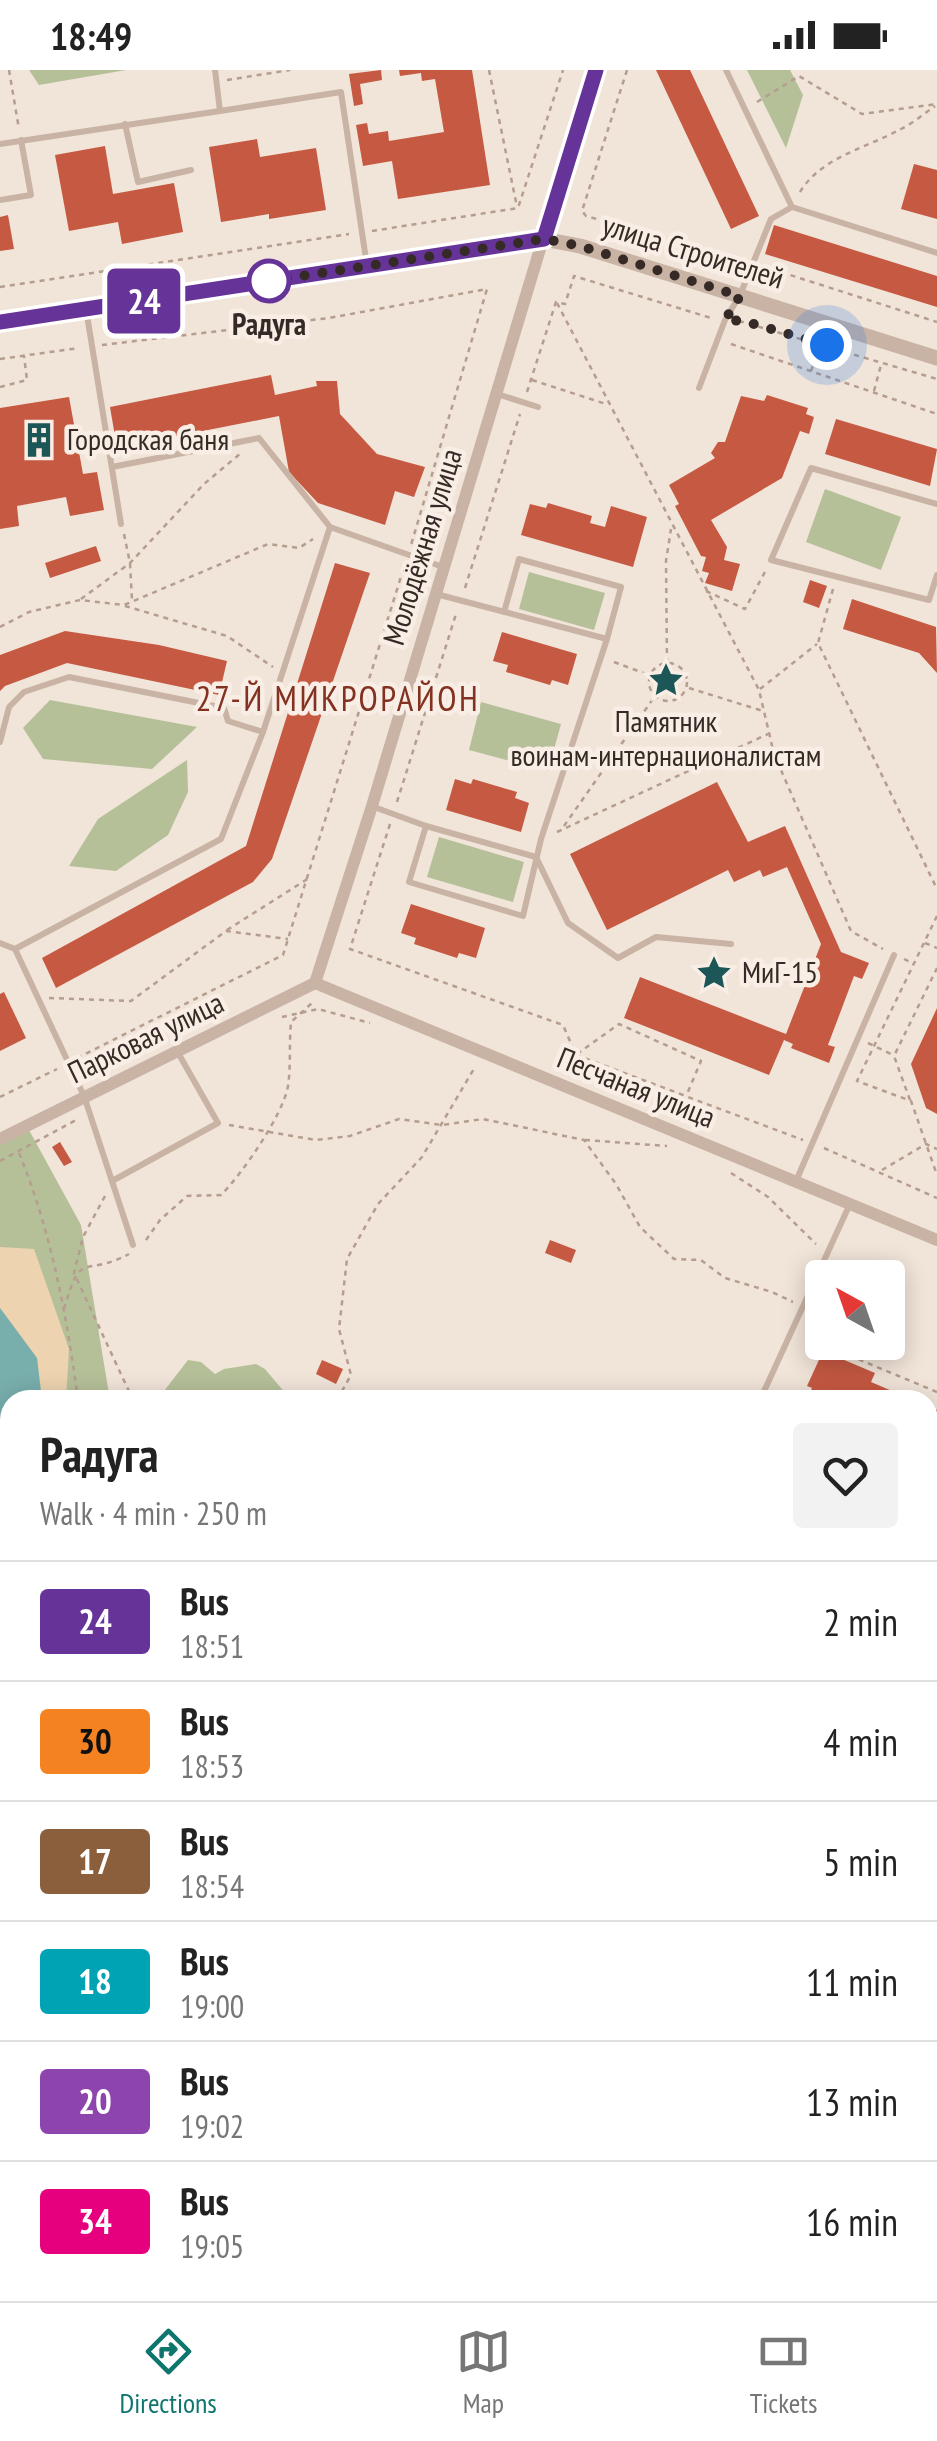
<!DOCTYPE html>
<meta charset="utf-8">
<style>
:root{--surface:#fff;--page:#f2f2f2;--text:#222;--muted:#767676;--line:#e0e0e0;--accent:#0f766e}
body{margin:0;font-family:"PT Sans Narrow",sans-serif;background:var(--page);color:var(--text);height:100vh;display:flex;flex-direction:column;font-size:38px;white-space:nowrap}
*{box-sizing:border-box;margin:0}
p{font-size:32px;color:var(--muted)}
.icon{flex:none;width:55px;height:55px;fill:none;stroke:currentColor;stroke-width:2;stroke-linecap:round;stroke-linejoin:round}
.map{position:relative;flex:1;overflow:hidden}
.side{position:absolute;left:0px;top:1320px;width:938px;height:912px;display:flex;flex-direction:column;background:var(--surface);border-radius:30px 30px 0 0;box-shadow:0 5px 25px #0003}
.side>*{flex:none}
.badge{padding:0 20px;border-radius:8px;font-size:35px;line-height:65px}
.needle{width:65px;rotate:320deg}
.tools{position:absolute;left:805px;top:1190px;display:grid;gap:20px}
.tools a{display:grid;place-items:center;width:100px;height:100px;border-radius:10px;background:var(--surface);box-shadow:0 5px 25px #0003;font-size:50px}
.you{position:absolute;width:50px;height:50px;margin:-25px;border:8px solid #fff;border-radius:50%;background:#1a73e8;box-shadow:0 0 0 15px #1a73e833}
.map>.badge{position:absolute;translate:-50% -50%;box-shadow:0 0 0 5px #fff}
.round{display:grid;place-items:center;flex:none;width:105px;height:105px;border-radius:10px;background:var(--page)}
.headline{display:flex;align-items:center;justify-content:space-between;height:170px;padding:0 40px}
h1{font-size:48px;font-weight:600;line-height:75px}
ul{padding:0;list-style:none}
li{display:flex;align-items:center;gap:30px;height:120px;padding:0 40px;border-top:2px solid var(--line)}
li div{flex:1}
li b{display:block;font-size:38px}
li em{font-style:normal}
li .badge{min-width:110px;font-weight:700;text-align:center}
.status{display:flex;justify-content:space-between;align-items:center;height:70px;padding:0 50px;background:var(--surface);direction:ltr}
.status svg{height:28px;fill:currentColor}
.tabs{display:flex;justify-content:space-around;align-items:center;height:140px;border-top:2px solid var(--line);background:var(--surface);font-size:28px;color:var(--muted)}
.tabs a{display:grid;justify-items:center;gap:5px}
.tabs .on{color:var(--accent)}
.map>svg:first-child{display:block}
.green{fill:#b5c099}
.sand{fill:#edd3af}
.water{fill:#78aeac}
.building{fill:#c65942}
.lines{fill:none;stroke-linecap:round;stroke-linejoin:round}
.path{stroke:#b59d8f;stroke-width:2.5;stroke-dasharray:5 5;stroke-linecap:butt}
.service{stroke:#c9b3a5;stroke-width:6}
.minor{stroke:#c9b3a5;stroke-width:12}
.tertiary{stroke:#c9b3a5;stroke-width:15}
.line-casing{stroke:#fff;stroke-width:22}
.line{stroke:#639;stroke-width:15}
.walk{stroke:#352a26;stroke-width:10;stroke-dasharray:0 18}
.stop-dot{fill:#fff;stroke:#639;stroke-width:5}
.labels{text-anchor:middle;stroke-width:9;stroke-linejoin:round;paint-order:stroke}
.street-label{font-size:30px;fill:#352a26;stroke:#f9eee5}
.stop-label{font-size:30px;font-weight:bold;fill:#352a26;stroke:#f9eee5}
.poi-label{font-size:30px;fill:#352a26;stroke:#f9eee5;text-anchor:start}
.quarter-label{font-size:35px;letter-spacing:2.5px;fill:#833120;stroke:#f9eee5}
</style>
<div class="status"><b>18:49</b><svg viewBox="0 0 49 12"><path d="M0 12V9h3v3zM5 12V6h3v6zM10 12V3h3v9zM15 12V0h3v12zM26 1h20v11H26zM47 4h2v5h-2z"/></svg></div>
<div class="map">
<svg width="937" height="2231" viewBox="0 0 937 2231">
<rect width="100%" height="100%" fill="#f1e4d9"/>
<!-- green -->
<g class="green">
<path d="M29 0H126L39 15Z"/>
<path d="M747 0H790L803 25 786 78Z"/>
<path d="M825 419 901 447 881 500 806 472Z"/>
<path d="M529 502 605 523 594 560 519 539Z"/>
<path d="M50 630 197 657 152 699 43 689 23 658Z"/>
<path d="M481 632 561 654 548 701 469 680Z"/>
<path d="M187 690 188 722 168 765 116 801 69 796 98 749Z"/>
<path d="M439 767 524 792 513 832 427 807Z"/>
<path d="M29 1060 81 1155 110 1330H42L37 1288 0 1238V1075Z"/>
<path d="M188 1290 201 1292 215 1304 224 1299 256 1294 265 1299 291 1330H163L164 1321Z"/>
</g>
<!-- sand -->
<path class="sand" d="M0 1177 34 1179 69 1279 66 1330H42L37 1288 0 1238Z"/>
<!-- water -->
<g class="water">
<path d="M0 1238 37 1288 42 1330H10V1370L0 1382Z"/>
<path d="M0 1382 10 1395V2222L411 2223 408 2231H0Z"/>
</g>
<!-- building -->
<g class="building">
<path d="M381 0 382 10 360 14 363 34 354 36 349 4Z"/>
<path d="M399 0H472L490 115 398 129 392 91 363 96 356 55 367 53 369 64 388 61 389 71 444 62 435 9 422 11 421 3 400 6Z"/>
<path d="M656 0H690L759 146 731 159Z"/>
<path d="M257 69 260 87 316 78 326 140 269 149V144L221 152 209 77Z"/>
<path d="M105 76 113 124 174 113 183 162 122 174 118 152 69 161 55 85Z"/>
<path d="M914 94 937 100V149L901 139Z"/>
<path d="M8 145 14 179 0 181V147Z"/>
<path d="M774 155 937 206V237L765 184Z"/>
<path d="M271 305 275 325 317 316 316 311H337L340 344 377 384 425 397 414 427 395 421 385 455 318 433 289 402 279 346 117 378 110 337Z"/>
<path d="M767 325 808 338 806 344 814 347 809 364 800 361 782 408 711 450 727 477 724 490 740 494 732 521 705 513 709 503 702 501 706 487 701 486 675 436 679 434 669 415 715 388 711 383 718 372H725L741 326 764 331Z"/>
<path d="M69 327 83 404 97 402 104 440 70 446 66 427 17 436 19 456 0 459V338Z"/>
<path d="M836 349 937 379 930 416 825 384Z"/>
<path d="M548 433 592 446 590 453 605 457 611 436 647 447 633 497 521 465 530 434 546 438Z"/>
<path d="M96 476 101 491 50 508 45 493Z"/>
<path d="M335 493 370 503 272 789 253 812 56 918 42 888 246 776Z"/>
<path d="M810 510 827 516 819 538 803 532Z"/>
<path d="M852 529 936 557 937 603 919 583 843 559Z"/>
<path d="M65 561 159 575 227 591 219 625 67 593 5 616 0 621V585Z"/>
<path d="M502 562 577 584 568 615 552 610 550 615 506 602 508 595 493 591Z"/>
<path d="M455 709 471 714 473 709 517 722 515 728 529 733 521 762 446 740Z"/>
<path d="M717 712 748 772 785 756 841 882 869 893 862 909 854 906 828 975 835 977 829 993 791 978 793 974 784 970 769 1005 624 948 640 907 786 964 821 874 787 797 763 807 760 800 734 812 728 800 607 860 570 784Z"/>
<path d="M411 834 485 858 476 888 459 883 457 888 414 874 416 868 401 863Z"/>
<path d="M4 922 26 968 0 981V924Z"/>
<path d="M937 938V1044L926 1038 911 994Z"/>
<path d="M60 1072 72 1092 64 1096 52 1077Z"/>
<path d="M550 1170 576 1180 571 1193 545 1183Z"/>
<path d="M823 1281 875 1303 871 1312 913 1330H807L812 1318 807 1316Z"/>
<path d="M322 1290 343 1299 336 1314 316 1304Z"/>
<path d="M928 1336 937 1340V1581L928 1577Z"/>
<path d="M554 2222H754L750 2231H550Z"/>
</g>
<g class="lines">
<!-- path -->
<g class="path">
<path d="M9 0 19 59"/>
<path d="M489 0 517 137"/>
<path d="M627 0 582 141 586 146 740 190"/>
<path d="M227 10 290 0"/>
<path d="M757 32 799 6 862 44 937 34"/>
<path d="M800 122C821 87 867 78 901 59 913 53 924 44 935 36"/>
<path d="M372 161 518 138 563 0"/>
<path d="M762 196 937 252"/>
<path d="M0 217 349 164"/>
<path d="M557 233 759 620 774 684 851 861 883 879"/>
<path d="M739 251 937 309"/>
<path d="M731 274 937 344"/>
<path d="M102 275 329 248 487 219 411 475"/>
<path d="M0 289 79 278"/>
<path d="M811 301 820 275"/>
<path d="M532 310 606 334"/>
<path d="M0 317 27 310 24 286"/>
<path d="M874 321 881 295"/>
<path d="M527 322 556 232 565 234 574 206 711 248"/>
<path d="M124 464 130 493 132 530"/>
<path d="M465 518 520 344"/>
<path d="M833 519 818 573 937 819"/>
<path d="M706 521 745 539 766 500"/>
<path d="M81 529 130 493 204 414 241 383"/>
<path d="M125 536 227 566 273 597"/>
<path d="M0 557 29 542 80 530 124 535 268 474 299 478 313 469"/>
<path d="M614 592 649 605"/>
<path d="M667 593 666 491 671 459"/>
<circle cx="668" cy="612" r="19"/>
<path d="M689 618 763 641"/>
<path d="M760 619 817 574"/>
<path d="M397 732 456 544"/>
<path d="M390 754 350 879 563 955 576 985 803 1070"/>
<path d="M564 756 655 626"/>
<path d="M557 762 768 664"/>
<path d="M937 846 857 1011 911 1031 937 1105"/>
<path d="M227 860 309 808"/>
<path d="M925 873 937 878"/>
<path d="M904 889 914 894"/>
<path d="M49 928 131 931 226 861 288 869"/>
<path d="M282 947 318 939 370 953"/>
<path d="M868 973 893 985"/>
<path d="M577 984 619 954 701 991 687 1024"/>
<path d="M77 988 283 885 404 497"/>
<path d="M0 1027 57 999"/>
<path d="M910 1030 894 986 937 898"/>
<path d="M229 1055 316 1070 350 1066 399 1049 442 1055 483 1049 584 1070 616 1114 640 1157 674 1189 701 1190 725 1208 772 1222 793 1232"/>
<path d="M585 1070 667 1076"/>
<path d="M824 1078 937 1128"/>
<path d="M19 1083C51 1161 67 1246 78 1330"/>
<path d="M0 1091 78 1049"/>
<path d="M882 1100 926 1074 937 1079"/>
<path d="M731 1103 768 1127 816 1174"/>
<path d="M105 1126 83 1167 74 1203 133 1330"/>
<path d="M146 1170 160 1150 187 1126 221 1125C242 1104 283 1045 288 1016 291 996 289 973 291 952L312 933"/>
<path d="M64 1239C82 1177 82 1209 129 1184"/>
<path d="M822 1258 817 1272 937 1322"/>
<path d="M337 1330 351 1305 339 1259 347 1189 378 1134 422 1087 475 997"/>
<path d="M928 1940 937 1918"/>
<path d="M928 1959 937 1963"/>
<path d="M416 2231 422 2222"/>
<path d="M448 2231 452 2222"/>
</g>
<!-- service -->
<g class="service">
<path d="M726 0 792 137 937 183"/>
<path d="M220 41 341 22 367 196"/>
<path d="M125 54 138 112 191 100"/>
<path d="M0 74 220 41 215 0"/>
<path d="M0 130 31 125 21 70"/>
<path d="M86 239 121 454"/>
<path d="M699 318 725 250 740 225 771 149 792 137"/>
<path d="M497 324 538 337"/>
<path d="M112 397 259 368 330 457 443 497"/>
<path d="M937 434 811 398 771 490 929 530 937 505"/>
<path d="M436 524 607 569 621 517 519 489 504 542"/>
<path d="M0 672 9 637 24 622 69 607 224 638 228 651 263 662"/>
<path d="M374 737 426 756 536 787 568 853 618 888 656 867 731 874"/>
<path d="M426 756 409 812 523 846 541 769 607 569"/>
<path d="M0 873 15 879 84 1026 133 1175"/>
<path d="M15 879 221 769 263 662 330 457"/>
<path d="M112 1111 218 1053 177 981"/>
<path d="M796 1111 894 885"/>
<path d="M760 1330 849 1136"/>
</g>
<!-- minor -->
<g class="minor">
<path d="M315 913 372 736 543 169"/>
<path d="M315 913 937 1170"/>
<path d="M0 1069 315 913"/>
<path d="M928 2010 937 1988"/>
<path d="M833 2231 836 2222"/>
</g>
<!-- tertiary -->
<g class="tertiary">
<path d="M543 169 596 0"/>
<path d="M0 252 543 169 580 176 937 288"/>
</g>
</g>
<g class="lines">
<defs>
<path id="line" d="M0 252 544 169 596 0"/>
</defs>
<!-- line casing -->
<use href="#line" class="line-casing"/>
<!-- line -->
<use href="#line" class="line"/>
<!-- walk -->
<path class="walk" d="M269 211 544 169 580 176 740 226 725 250 743 251 827 275"/>
</g>
<!-- icons -->
<defs>
<symbol id="building-bare" viewBox="-9 -9 18 18"><path d="M-4-6H4V6H1V3H-1V6H-4ZM-2.5-4.3h1.7v1.8h-1.7ZM.8-4.3h1.7v1.8H.8ZM-2.5-1h1.7V.8h-1.7ZM.8-1h1.7V.8H.8Z" fill="#1c5656" stroke="#f9eee5" stroke-width="2.5" paint-order="stroke"/></symbol>
<symbol id="sight-bare" viewBox="-9 -9 18 18"><path d="M0-6L1.8-2.2L6-1.7L2.9 1.2L3.7 5.4L0 3.3L-3.7 5.4L-2.9 1.2L-6-1.7L-1.8-2.2Z" fill="#1c5656" stroke="#f9eee5" stroke-width="2.5" paint-order="stroke"/></symbol>
</defs>
<g fill-rule="evenodd">
<use href="#building-bare" x="14" y="345" width="50" height="50"/>
<use href="#sight-bare" x="641" y="585" width="50" height="50"/>
<use href="#sight-bare" x="689" y="878" width="50" height="50"/>
</g>
<!-- markers -->
<circle class="stop-dot" cx="269" cy="211" r="20"/>
<g class="labels">
<!-- street labels -->
<g class="street-label">
<text transform="translate(693 182) rotate(17)" y="10">улица Строителей</text>
<text transform="translate(423 477) rotate(-73)" y="10">Молодёжная улица</text>
<text transform="translate(146 968) rotate(-26)" y="10">Парковая улица</text>
<text transform="translate(636 1018) rotate(22)" y="10">Песчаная улица</text>
</g>
<!-- stop labels -->
<g class="stop-label">
<text x="269" y="265">Радуга</text>
</g>
<!-- poi labels -->
<g class="poi-label">
<text x="67" y="380">Городская баня</text>
<text x="666" y="662" text-anchor="middle">Памятник<tspan x="666" dy="34">воинам-интернационалистам</tspan></text>
<text x="742" y="913">МиГ-15</text>
</g>
<!-- quarter labels -->
<g class="quarter-label">
<text x="338" y="641">27-Й МИКРОРАЙОН</text>
</g>
</g>
</svg>
<div class="tools">
<a><svg class="needle" viewBox="-14 -14 28 28"><path d="M0-13l5 13h-10z" fill="#e53935"/><path d="M0 13l5-13h-10z" fill="#767676"/></svg></a>
</div>
<div class="you" style="left:827px;top:275px"></div>
<b class="badge" style="left:144px;top:231px;background:#639;color:#fff">24</b>
<section class="side">
<div class="headline"><div><h1>Радуга</h1><p>Walk · 4 min · 250 m</p></div><a class="round"><svg class="icon" aria-label="heart" viewBox="0 0 24 24"><path d="M12 20l-8-8c-3-5 5-10 8-4 3-6 11-1 8 4z"/></svg></a></div>
<ul>
<li><span class="badge" style="background:#639;color:#fff">24</span><div><b>Bus</b><p>18:51</p></div><em>2 min</em></li>
<li><span class="badge" style="background:#f58220;color:#111">30</span><div><b>Bus</b><p>18:53</p></div><em>4 min</em></li>
<li><span class="badge" style="background:#8b5e3c;color:#fff">17</span><div><b>Bus</b><p>18:54</p></div><em>5 min</em></li>
<li><span class="badge" style="background:#00a3b4;color:#fff">18</span><div><b>Bus</b><p>19:00</p></div><em>11 min</em></li>
<li><span class="badge" style="background:#8e44ad;color:#fff">20</span><div><b>Bus</b><p>19:02</p></div><em>13 min</em></li>
<li><span class="badge" style="background:#e6007e;color:#fff">34</span><div><b>Bus</b><p>19:05</p></div><em>16 min</em></li>
</ul>
</section>
</div>
<nav class="tabs">
<a class="on"><svg class="icon" aria-label="directions" viewBox="0 0 24 24"><path d="M12 3l9 9-9 9-9-9zM9 14v-3h6M13 9l2 2-2 2"/></svg>Directions</a>
<a><svg class="icon" aria-label="map" viewBox="0 0 24 24"><path d="M3 6l6-2 6 2 6-2v14l-6 2-6-2-6 2zM9 4v14M15 6v14"/></svg>Map</a>
<a><svg class="icon" aria-label="tickets" viewBox="0 0 24 24"><path d="M3 7h18v10H3zM15 7v10"/></svg>Tickets</a>
</nav>
